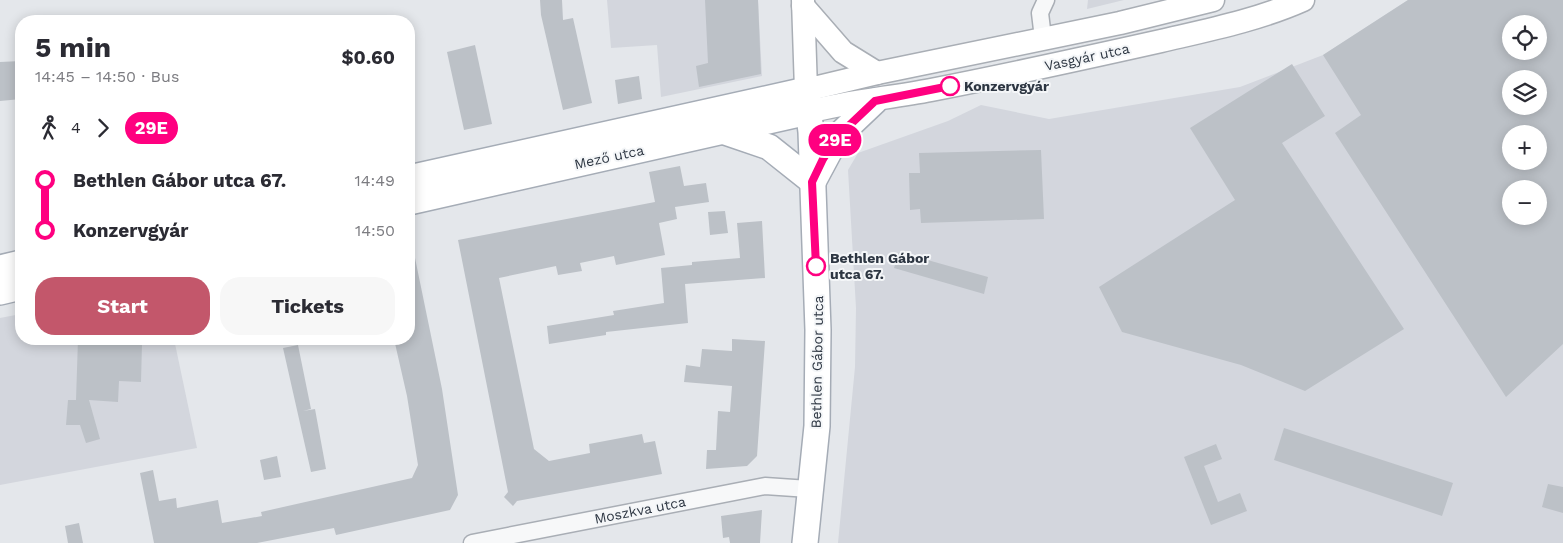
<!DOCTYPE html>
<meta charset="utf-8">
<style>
:root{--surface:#fff;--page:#f7f7f7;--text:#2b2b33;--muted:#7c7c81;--accent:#c3576b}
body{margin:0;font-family:"Work Sans",sans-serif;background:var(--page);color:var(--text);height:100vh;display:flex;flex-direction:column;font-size:19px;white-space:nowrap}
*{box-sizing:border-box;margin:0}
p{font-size:16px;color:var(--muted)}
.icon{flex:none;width:28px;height:28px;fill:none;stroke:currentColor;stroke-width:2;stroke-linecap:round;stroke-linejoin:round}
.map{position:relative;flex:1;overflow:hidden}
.drawer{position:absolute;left:15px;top:15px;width:400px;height:330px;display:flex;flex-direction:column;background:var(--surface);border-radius:20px;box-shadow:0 2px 12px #0003}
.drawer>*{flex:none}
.badge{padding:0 10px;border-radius:16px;font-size:18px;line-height:32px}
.fabs{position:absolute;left:1502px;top:15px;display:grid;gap:10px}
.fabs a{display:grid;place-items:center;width:45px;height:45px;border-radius:50%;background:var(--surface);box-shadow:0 2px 12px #0003;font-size:25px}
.map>.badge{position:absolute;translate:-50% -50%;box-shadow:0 0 0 2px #fff}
.legs{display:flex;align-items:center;gap:8px;height:55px;padding:0 20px;font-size:16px}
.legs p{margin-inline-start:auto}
.headline{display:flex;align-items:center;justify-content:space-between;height:85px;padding:0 20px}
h1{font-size:28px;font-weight:700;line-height:38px}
.action{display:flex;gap:10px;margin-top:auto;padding:10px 20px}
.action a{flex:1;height:58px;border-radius:20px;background:var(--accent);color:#fff;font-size:20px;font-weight:700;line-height:58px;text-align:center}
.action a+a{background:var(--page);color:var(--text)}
ul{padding:0 20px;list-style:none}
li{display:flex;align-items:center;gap:18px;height:50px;font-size:19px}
li i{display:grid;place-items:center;width:8px;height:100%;margin:0 6px;background:currentColor}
li i::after{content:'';width:12px;height:12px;margin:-6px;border:4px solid;border-radius:50%;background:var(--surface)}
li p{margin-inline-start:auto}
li:first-child i{background:linear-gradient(#0000 50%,currentColor 0)}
li:last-child i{background:linear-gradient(currentColor 50%,#0000 0)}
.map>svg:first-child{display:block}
.built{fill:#d3d6dd;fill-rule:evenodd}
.building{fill:#bcc1c7;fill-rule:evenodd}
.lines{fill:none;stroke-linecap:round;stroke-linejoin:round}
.street-casing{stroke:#a9aeb5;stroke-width:19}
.secondary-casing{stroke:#a9aeb5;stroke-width:25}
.primary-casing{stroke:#a5acb6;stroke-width:28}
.street{stroke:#f7f8f9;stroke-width:16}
.secondary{stroke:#fff;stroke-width:22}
.primary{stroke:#fff;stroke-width:25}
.line-1-casing{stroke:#fff;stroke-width:11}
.line-1{stroke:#ff0080;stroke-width:8}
.stop-1-dot{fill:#fff;stroke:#ff0080;stroke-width:2.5}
.labels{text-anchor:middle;stroke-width:4;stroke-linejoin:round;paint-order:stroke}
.street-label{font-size:14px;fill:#2d3642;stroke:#f4f6f8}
.stop-label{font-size:14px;font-weight:bold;fill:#2d3642;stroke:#f4f6f8;text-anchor:start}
</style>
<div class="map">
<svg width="1563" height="543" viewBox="0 0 1563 543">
<rect width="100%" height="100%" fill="#e4e7eb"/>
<!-- built -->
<g class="built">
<path d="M607 0H758L762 76 661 97 657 45 611 48Z"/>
<path d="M1088 0H1124L1087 9Z"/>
<path d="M1408 0H1563V543H838L855 367 856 308 848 170 858 153 948 121 981 105 1049 119 1240 87 1323 55ZM1511 24H1539V51H1511ZM1511 79H1539V106H1511ZM1511 134H1539V161H1511ZM1511 189H1539V216H1511Z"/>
<path d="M21 314V339H174L197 448 0 485V318Z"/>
</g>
<!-- building -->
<g class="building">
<path d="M540 0H562L563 20 573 18 592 103 563 110 541 15Z"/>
<path d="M705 0H758L761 74 699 87 696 66 708 63Z"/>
<path d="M1408 0H1563V344L1506 397 1335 133 1361 115 1323 55ZM1511 24H1539V51H1511ZM1511 79H1539V106H1511ZM1511 134H1539V161H1511ZM1511 189H1539V216H1511Z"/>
<path d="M475 45 492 124 464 130 447 52Z"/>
<path d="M21 61V99L0 101V62Z"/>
<path d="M1292 64 1325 116 1282 143 1404 329 1305 391 1241 365 1122 332 1099 287 1235 200 1190 128Z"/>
<path d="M639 76 642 99 618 104 615 80Z"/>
<path d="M1041 150 1044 219 921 223 920 209 910 210 909 173H920L919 153Z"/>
<path d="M680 166 684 186 706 183 709 202 675 207 677 219 659 223 665 255 616 265 614 256 580 263 582 271 558 275 556 266 499 278 534 449 549 461 590 453 589 444 642 434 644 443 655 441 662 474 517 501 513 506 504 497 508 492 458 240 655 202 649 172Z"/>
<path d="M725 211 728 233 710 235 708 212Z"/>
<path d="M762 221 765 278 685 284 688 323 606 332V335L549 344 547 326 614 315 613 311 664 303 661 268 692 265V262L740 258 737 223Z"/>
<path d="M899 252 988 277 984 294 894 268Z"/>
<path d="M415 258 442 389 458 495 450 510 336 535 334 528 257 543H154L140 473 153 470 159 501 176 498 177 508 218 500 222 523 262 516 261 512 412 478 418 465 407 396 394 339H409V259Z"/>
<path d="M78 339H103V343L142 344 141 382 119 381 118 402 89 400 100 439 86 443 80 425H66L68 400H76Z"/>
<path d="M732 339 765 341 757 456 747 466 706 469 707 450H716L718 411 730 412 732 386 684 382 686 365 700 367 702 349 732 351Z"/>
<path d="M298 345 311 409 303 411 315 409 326 469 311 472 283 348Z"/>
<path d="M1284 428 1453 483 1442 516 1274 460Z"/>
<path d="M1216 444 1222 459 1204 466 1218 502 1240 493 1247 511 1211 525 1184 457Z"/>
<path d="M277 456 281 477 264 480 260 460Z"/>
<path d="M1548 484 1563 487V513L1542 507Z"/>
<path d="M762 510 760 543H730L729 537 723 538 721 516Z"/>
<path d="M79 523 83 543H68L65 526Z"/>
</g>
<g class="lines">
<defs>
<g id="street">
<path d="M1043 38 1040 13 1046 0"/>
<path d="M472 543 765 486 809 489"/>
</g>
<g id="secondary">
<path d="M803 0 806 90 877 73 1120 23 1213 0"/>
<path d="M803 6 843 52 877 73"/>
<path d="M808 112C849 101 890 98 931 90 1008 75 1085 58 1161 41 1208 30 1258 20 1303 0"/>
</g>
<g id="primary">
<path d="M725 132 769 147 813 182"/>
<path d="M409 178 806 90 811 132 818 330 817 426 805 543"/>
<path d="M814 180 837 137 875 101"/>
<path d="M409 202 808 112"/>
<path d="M0 268 21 263"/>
<path d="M0 292 21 287"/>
</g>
</defs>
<!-- street casing -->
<use href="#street" class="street-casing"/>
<!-- secondary casing -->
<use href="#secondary" class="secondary-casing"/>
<!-- primary casing -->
<use href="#primary" class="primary-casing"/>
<!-- street -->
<use href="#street" class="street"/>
<!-- secondary -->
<use href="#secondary" class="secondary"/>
<!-- primary -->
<use href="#primary" class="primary"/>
</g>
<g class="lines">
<defs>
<path id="line-1" d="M816 266 812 182 823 159 837 137 875 101 950 86"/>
</defs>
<!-- line-1 casing -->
<use href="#line-1" class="line-1-casing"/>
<!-- line-1 -->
<use href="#line-1" class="line-1"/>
</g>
<!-- markers -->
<g class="stop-1-dot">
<circle cx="950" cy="86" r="9"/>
<circle cx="816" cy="266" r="9"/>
</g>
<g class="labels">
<!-- street labels -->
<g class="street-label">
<text transform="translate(1087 57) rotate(-12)" y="5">Vasgyár utca</text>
<text transform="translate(609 157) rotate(-12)" y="5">Mező utca</text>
<text transform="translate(817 362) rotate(-89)" y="5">Bethlen Gábor utca</text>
<text transform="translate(640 510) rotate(-11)" y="5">Moszkva utca</text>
</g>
<!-- stop labels -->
<g class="stop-label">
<text x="964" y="91">Konzervgyár</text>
<text x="830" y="263">Bethlen Gábor<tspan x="830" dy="16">utca 67.</tspan></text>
</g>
</g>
</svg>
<div class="fabs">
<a><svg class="icon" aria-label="locate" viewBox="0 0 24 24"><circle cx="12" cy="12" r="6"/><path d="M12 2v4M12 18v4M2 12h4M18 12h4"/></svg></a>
<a><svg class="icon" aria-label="layers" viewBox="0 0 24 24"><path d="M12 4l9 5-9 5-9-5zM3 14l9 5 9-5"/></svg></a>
<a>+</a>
<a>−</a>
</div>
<b class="badge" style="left:835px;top:140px;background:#ff0080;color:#fff">29E</b>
<section class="drawer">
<div class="headline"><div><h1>5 min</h1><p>14:45 – 14:50 · Bus</p></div><b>$0.60</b></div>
<div class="legs"><svg class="icon" aria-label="walk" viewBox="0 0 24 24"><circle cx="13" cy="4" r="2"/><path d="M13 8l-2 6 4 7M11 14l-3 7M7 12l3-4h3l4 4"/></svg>4<svg class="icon" aria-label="forward" viewBox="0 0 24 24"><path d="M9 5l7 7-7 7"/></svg><b class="badge" style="background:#ff0080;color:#fff">29E</b></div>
<ul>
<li><i style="color:#ff0080"></i><b>Bethlen Gábor utca 67.</b><p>14:49</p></li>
<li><i style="color:#ff0080"></i><b>Konzervgyár</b><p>14:50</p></li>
</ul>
<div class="action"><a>Start</a><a>Tickets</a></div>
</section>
</div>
